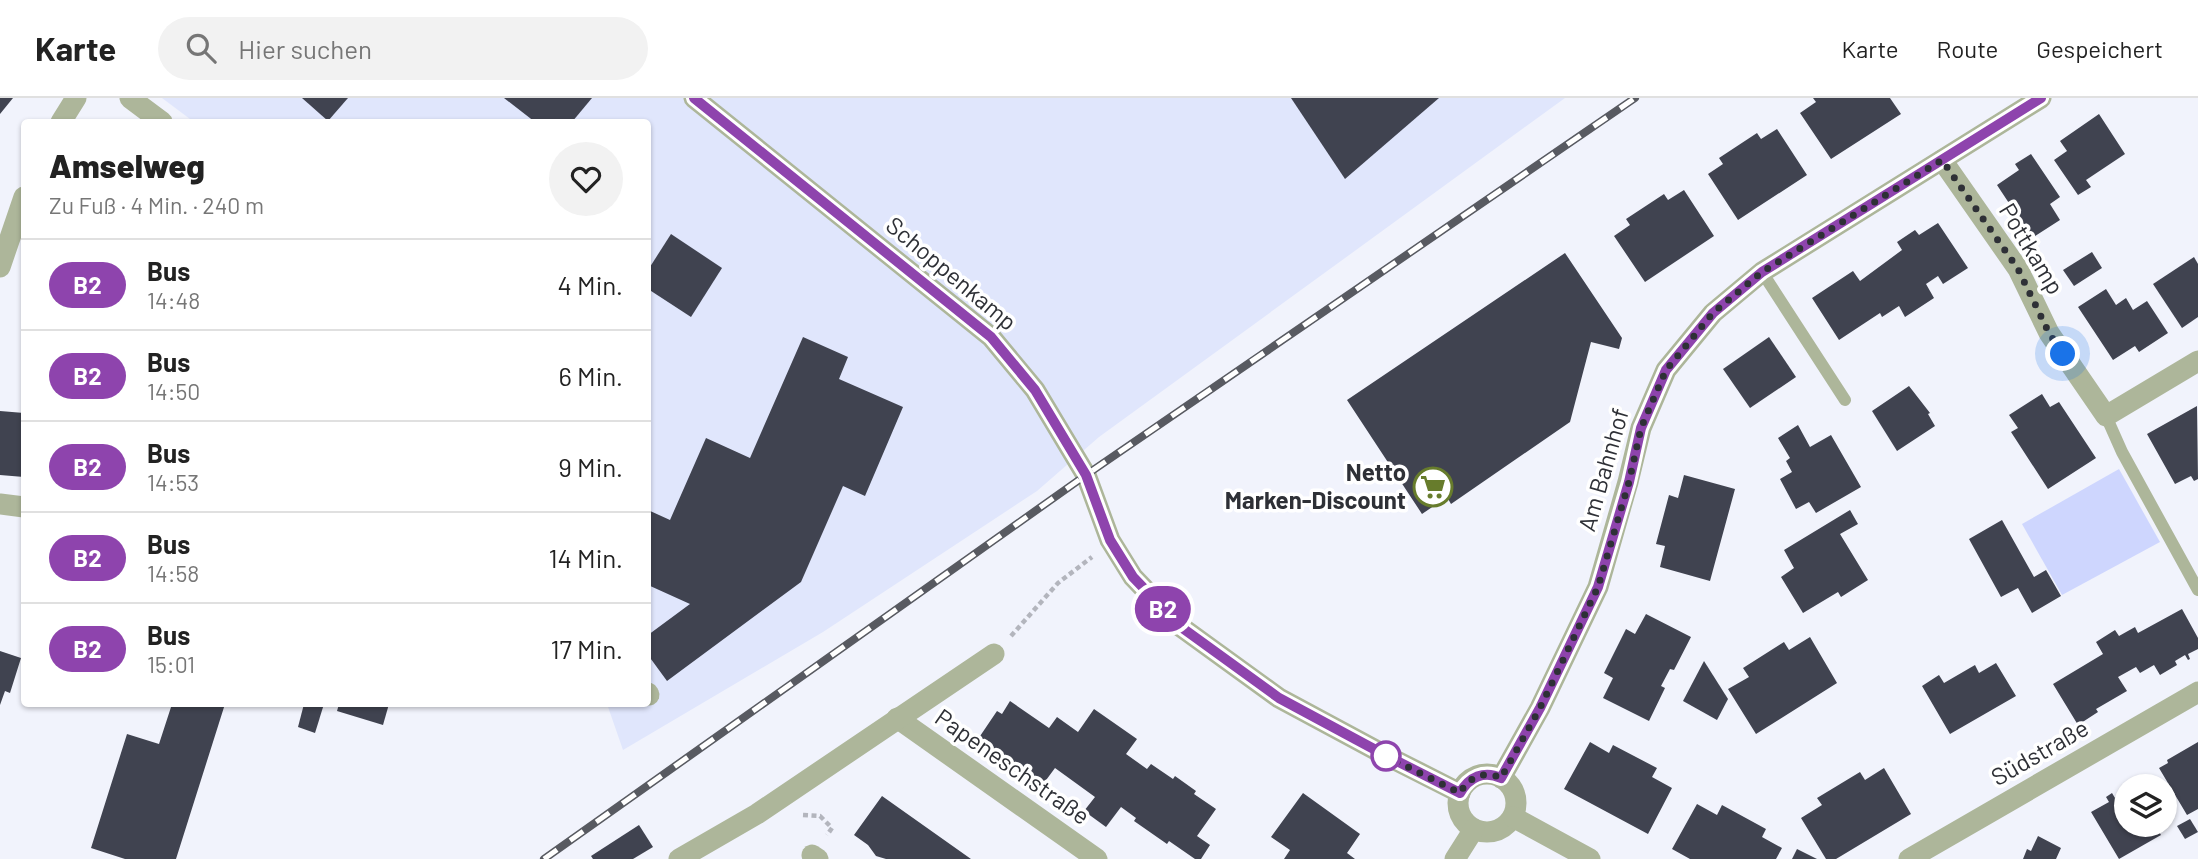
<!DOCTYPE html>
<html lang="de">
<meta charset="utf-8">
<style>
:root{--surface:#fff;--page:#f2f2f2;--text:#222;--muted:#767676;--line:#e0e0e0}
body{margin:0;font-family:Barlow,sans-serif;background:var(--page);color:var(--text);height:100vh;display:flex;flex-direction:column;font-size:26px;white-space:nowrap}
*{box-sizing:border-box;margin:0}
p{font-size:23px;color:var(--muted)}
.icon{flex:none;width:38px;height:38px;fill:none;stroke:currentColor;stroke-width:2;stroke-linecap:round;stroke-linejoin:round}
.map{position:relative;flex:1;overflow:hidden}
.drawer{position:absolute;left:21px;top:21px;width:630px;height:588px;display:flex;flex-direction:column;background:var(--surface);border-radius:7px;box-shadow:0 2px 5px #0004}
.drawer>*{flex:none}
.badge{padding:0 14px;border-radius:23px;font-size:24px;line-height:46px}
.tools{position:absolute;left:2114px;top:676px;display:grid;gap:14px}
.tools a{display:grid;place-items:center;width:63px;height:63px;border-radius:50%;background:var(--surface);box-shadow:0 2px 5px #0004;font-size:35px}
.you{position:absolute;width:35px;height:35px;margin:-18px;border:5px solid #fff;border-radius:50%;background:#1a73e8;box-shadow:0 0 0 10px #1a73e833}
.map>.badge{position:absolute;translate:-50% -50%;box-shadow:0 0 0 4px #fff}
.round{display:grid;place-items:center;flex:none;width:74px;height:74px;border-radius:37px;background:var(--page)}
.headline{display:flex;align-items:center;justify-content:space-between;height:119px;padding:0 28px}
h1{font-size:33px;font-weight:800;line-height:52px}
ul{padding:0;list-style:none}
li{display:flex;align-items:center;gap:21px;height:91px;padding:0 28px;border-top:2px solid var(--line)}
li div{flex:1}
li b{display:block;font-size:26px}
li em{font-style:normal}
li .badge{min-width:77px;font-weight:700;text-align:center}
header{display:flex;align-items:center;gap:42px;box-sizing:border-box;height:98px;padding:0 35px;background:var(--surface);border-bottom:2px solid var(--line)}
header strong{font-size:33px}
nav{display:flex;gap:38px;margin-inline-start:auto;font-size:24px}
.search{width:490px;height:63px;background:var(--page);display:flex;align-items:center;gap:18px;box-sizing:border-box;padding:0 24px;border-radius:38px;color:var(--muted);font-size:26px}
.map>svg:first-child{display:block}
.built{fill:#e0e6fc}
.green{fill:#ced6fe}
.building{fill:#404350}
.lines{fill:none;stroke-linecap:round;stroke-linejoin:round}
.path{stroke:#b3b5bd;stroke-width:4.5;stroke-dasharray:5 3.5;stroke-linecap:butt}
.service{stroke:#adb69a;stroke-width:12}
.minor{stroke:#adb69a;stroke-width:21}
.rail-casing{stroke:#585a61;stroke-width:8}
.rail{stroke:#fff;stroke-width:5;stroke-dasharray:16;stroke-linecap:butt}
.line-casing{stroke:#fff;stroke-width:16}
.line{stroke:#8e44ad;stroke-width:10}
.walk{stroke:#2e3036;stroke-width:7;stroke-dasharray:0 12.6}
.stop-dot{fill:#fff;stroke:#8e44ad;stroke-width:3.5}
.labels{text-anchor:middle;stroke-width:7;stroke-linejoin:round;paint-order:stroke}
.street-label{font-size:24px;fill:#2e3036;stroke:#fff}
.poi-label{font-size:24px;font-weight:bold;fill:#2e3036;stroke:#fff;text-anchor:end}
</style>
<header>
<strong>Karte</strong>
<div class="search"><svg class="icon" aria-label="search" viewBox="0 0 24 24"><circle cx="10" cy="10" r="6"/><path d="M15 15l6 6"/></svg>Hier suchen</div>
<nav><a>Karte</a><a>Route</a><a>Gespeichert</a></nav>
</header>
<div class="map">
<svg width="2198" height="761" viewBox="0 0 2198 761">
<rect width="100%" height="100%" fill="#f1f3fc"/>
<!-- built -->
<path class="built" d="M162 0H1565L1099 339 1037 393 823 534 623 652 607 606H648V24H194Z"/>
<!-- green -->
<path class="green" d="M2119 371 2160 444 2062 497 2022 426Z"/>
<!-- building -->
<g class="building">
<path d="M0 0H13L0 16Z"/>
<path d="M302 0H348L328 23Z"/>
<path d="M504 0H592L572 24H535Z"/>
<path d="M1291 0H1439L1345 81Z"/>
<path d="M1813 0H1890L1901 16 1831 61 1800 15 1816 4Z"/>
<path d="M2099 16 2125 56 2086 82 2091 89 2078 97 2054 62 2067 53 2060 43Z"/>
<path d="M1777 31 1807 77 1738 122 1708 76 1723 66 1719 60 1757 35 1761 41Z"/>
<path d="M2031 56 2060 99 2050 106 2060 122 2032 140 1997 87 2019 72 2015 66Z"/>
<path d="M1684 92 1714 138 1645 184 1614 138 1630 127 1626 121 1664 96 1668 102Z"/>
<path d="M1938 125 1968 170 1943 186 1938 178 1926 186 1934 200 1905 219 1899 208 1882 219 1880 215 1839 242 1812 200 1853 173 1860 183 1902 152 1897 144 1915 132 1919 137Z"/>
<path d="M671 136 722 170 691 219 648 191V172Z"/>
<path d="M2092 154 2102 170 2074 188 2063 172Z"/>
<path d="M1565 155 1622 240 1619 251 1591 244 1570 324 1451 406 1447 399 1422 416 1347 302Z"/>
<path d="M2194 159 2198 166V219L2182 230 2153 186Z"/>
<path d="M2106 191 2116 207 2126 200 2133 212 2147 203 2168 235 2139 254 2135 248 2113 262 2078 209Z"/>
<path d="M803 239 848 259 839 281 903 309 865 398 843 388 801 484 667 583 648 557V537L690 506 648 487V412L670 422 706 340 750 360Z"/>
<path d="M1769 239 1796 279 1750 310 1723 271Z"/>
<path d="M1909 288 1930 315 1928 316 1935 328 1897 353 1872 313Z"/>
<path d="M2042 296 2050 309 2059 304 2096 360 2048 391 2011 334 2018 330 2009 317Z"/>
<path d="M2197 308 2198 381 2194 383 2191 378 2175 386 2147 336Z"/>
<path d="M0 313 24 315V379L0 377Z"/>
<path d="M1798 327 1810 349 1831 337 1861 389 1816 415 1809 404 1796 411 1780 381 1792 374 1786 363 1790 360 1778 340Z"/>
<path d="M1684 377 1735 391 1710 483 1660 469 1665 448 1656 446 1669 397 1678 400Z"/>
<path d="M1850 412 1858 426 1840 436 1868 482 1841 499 1838 494 1803 515 1781 479 1794 470 1784 452Z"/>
<path d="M2002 422 2034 479 2046 472 2061 498 2032 515 2018 490 2001 499 1969 441Z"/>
<path d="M2182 511 2198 540V551L2188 556 2190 561 2188 562 2185 557 2175 563 2177 567 2160 577 2154 567 2140 575 2136 569 2118 579 2127 593 2096 611 2098 614 2078 627 2053 586 2103 556 2096 544 2115 532 2119 538 2135 529 2138 535Z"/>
<path d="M1646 516 1691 539 1674 572 1670 571 1661 588 1665 590 1649 623 1603 600 1613 580 1604 575 1626 531 1635 536Z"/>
<path d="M1810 539 1837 585 1756 636 1728 591 1749 579 1743 570 1784 544 1789 552Z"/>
<path d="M0 553 21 560 10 595 5 593 0 607Z"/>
<path d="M1704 563 1728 601 1717 622 1683 603Z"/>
<path d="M1996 565 2016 598 1950 636 1922 588 1939 577 1944 585 1975 567 1979 575Z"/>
<path d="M1010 603 1049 630 1057 619 1078 634 1094 611 1137 641 1126 656 1147 671 1151 666 1173 681 1175 678 1196 693 1194 696 1216 711 1197 738 1210 747 1201 761H1195L1169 743 1167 746 1134 723 1136 720 1121 709 1106 729 1084 713 1095 699 1055 670 1038 693 974 647 997 613 1002 616Z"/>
<path d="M172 606H225L176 761H125L91 750 127 636 159 646Z"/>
<path d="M304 606H324L315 635 298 629Z"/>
<path d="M339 606H389L383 627 337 613Z"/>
<path d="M1590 644 1609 655 1613 647 1657 670 1652 679 1672 690 1648 736 1564 691Z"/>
<path d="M2198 644V711L2187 717 2159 670 2168 665 2167 662Z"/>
<path d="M1884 670 1911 716 1836 761H1826L1801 720 1822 707 1817 700 1860 674 1865 682Z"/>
<path d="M2126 693V726H2154L2161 737 2119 761 2091 714 2109 704 2106 699 2112 695 2115 700Z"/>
<path d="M1303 695 1360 736 1347 755 1355 761H1284L1290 752 1271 739Z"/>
<path d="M882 698 906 715 971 761H886L876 758 868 747 854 737Z"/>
<path d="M1697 706 1717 717 1722 707 1766 731 1762 739 1782 750 1776 761H1690L1672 751Z"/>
<path d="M2190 721 2198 734 2185 741 2177 728Z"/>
<path d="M639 727 653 749 633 761H593L591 758Z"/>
<path d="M2038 738 2061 750 2056 761H2023L2027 751 2031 753Z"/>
<path d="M1797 751 1817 761H1792Z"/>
</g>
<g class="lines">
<!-- path -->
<g class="path">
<path d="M1011 538 1058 485 1092 459"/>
<path d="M803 717 820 718 832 730 827 737"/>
</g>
<!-- service -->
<g class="service">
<path d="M1762 174 1845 302"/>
<path d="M2106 318 2122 354 2198 492"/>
</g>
<!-- minor -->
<g class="minor">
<path d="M130 0 162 24"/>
<path d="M694 0 991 239 1035 292 1086 377 1110 442 1133 479 1181 529 1279 600 1385 657 1460 695"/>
<path d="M61 24 76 0"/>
<path d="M1942 62 2018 171 2049 235 2106 318 2198 263"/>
<path d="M0 169 24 99"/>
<path d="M0 406 24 409"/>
<path d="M648 595 649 597"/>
<path d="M897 620 1097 761"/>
<circle cx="1487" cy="705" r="29"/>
<path d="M1501 680 1540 610 1598 489 1628 384 1641 330 1666 272 1713 215 1762 174 2041 0"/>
<path d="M1513 719 1590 761"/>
<path d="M812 757 818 761"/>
<path d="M679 761 757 716 994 556"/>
<path d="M1455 761 1474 731"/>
<path d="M1909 761 2198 594"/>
</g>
<defs>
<path id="rail" d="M544 761 1086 377 1635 0"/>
</defs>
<!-- rail casing -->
<use href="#rail" class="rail-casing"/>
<!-- rail -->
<use href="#rail" class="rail"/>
</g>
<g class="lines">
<defs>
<path id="line" d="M694 0 991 239 1035 292 1086 377 1110 442 1133 479 1181 529 1279 600 1385 657 1460 695C1469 679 1484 672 1501 680L1540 610 1598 489 1629 384 1641 330 1666 272 1713 215 1762 174 2041 0"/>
</defs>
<!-- line casing -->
<use href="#line" class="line-casing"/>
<!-- line -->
<use href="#line" class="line"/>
<!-- walk -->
<path class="walk" d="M1386 658 1460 695C1469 679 1484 672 1501 680L1540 610 1598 489 1629 384 1641 330 1666 272 1713 215 1762 174 1942 62 2018 171 2049 235 2063 256"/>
</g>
<!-- icons -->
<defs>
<symbol id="supermarket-ring" viewBox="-11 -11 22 22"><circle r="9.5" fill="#fff" stroke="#677c2c" stroke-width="1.5"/><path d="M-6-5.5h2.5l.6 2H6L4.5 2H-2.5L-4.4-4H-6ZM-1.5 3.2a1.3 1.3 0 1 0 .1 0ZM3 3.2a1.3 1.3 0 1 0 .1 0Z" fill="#677c2c"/></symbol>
</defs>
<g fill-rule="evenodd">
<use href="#supermarket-ring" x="1411" y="367" width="44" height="44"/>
</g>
<!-- markers -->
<circle class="stop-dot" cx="1386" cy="658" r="14"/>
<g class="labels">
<!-- street labels -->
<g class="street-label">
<text transform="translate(2031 151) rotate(59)" y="8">Pottkamp</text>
<text transform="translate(951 176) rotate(40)" y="8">Schoppenkamp</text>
<text transform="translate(1604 372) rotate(-74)" y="8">Am Bahnhof</text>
<text transform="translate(2040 655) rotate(-30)" y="8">Südstraße</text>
<text transform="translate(1012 669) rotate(35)" y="8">Papeneschstraße</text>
</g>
<!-- poi labels -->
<g class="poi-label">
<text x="1406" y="383">Netto<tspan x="1406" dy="28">Marken-Discount</tspan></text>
</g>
</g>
</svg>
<div class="tools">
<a><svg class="icon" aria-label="layers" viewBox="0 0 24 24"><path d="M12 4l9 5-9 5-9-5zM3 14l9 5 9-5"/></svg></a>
</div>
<div class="you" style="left:2063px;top:256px"></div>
<b class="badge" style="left:1163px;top:511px;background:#8e44ad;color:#fff">B2</b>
<section class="drawer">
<div class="headline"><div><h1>Amselweg</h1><p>Zu Fuß · 4 Min. · 240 m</p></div><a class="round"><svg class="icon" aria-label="heart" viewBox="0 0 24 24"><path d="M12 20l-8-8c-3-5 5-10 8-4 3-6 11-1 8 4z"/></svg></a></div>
<ul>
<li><span class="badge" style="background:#8e44ad;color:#fff">B2</span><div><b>Bus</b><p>14:48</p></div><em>4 Min.</em></li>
<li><span class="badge" style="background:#8e44ad;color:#fff">B2</span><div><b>Bus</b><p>14:50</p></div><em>6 Min.</em></li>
<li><span class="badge" style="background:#8e44ad;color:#fff">B2</span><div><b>Bus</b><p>14:53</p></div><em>9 Min.</em></li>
<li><span class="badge" style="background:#8e44ad;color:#fff">B2</span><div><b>Bus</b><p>14:58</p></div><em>14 Min.</em></li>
<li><span class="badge" style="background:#8e44ad;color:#fff">B2</span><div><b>Bus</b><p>15:01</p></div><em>17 Min.</em></li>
</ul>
</section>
</div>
